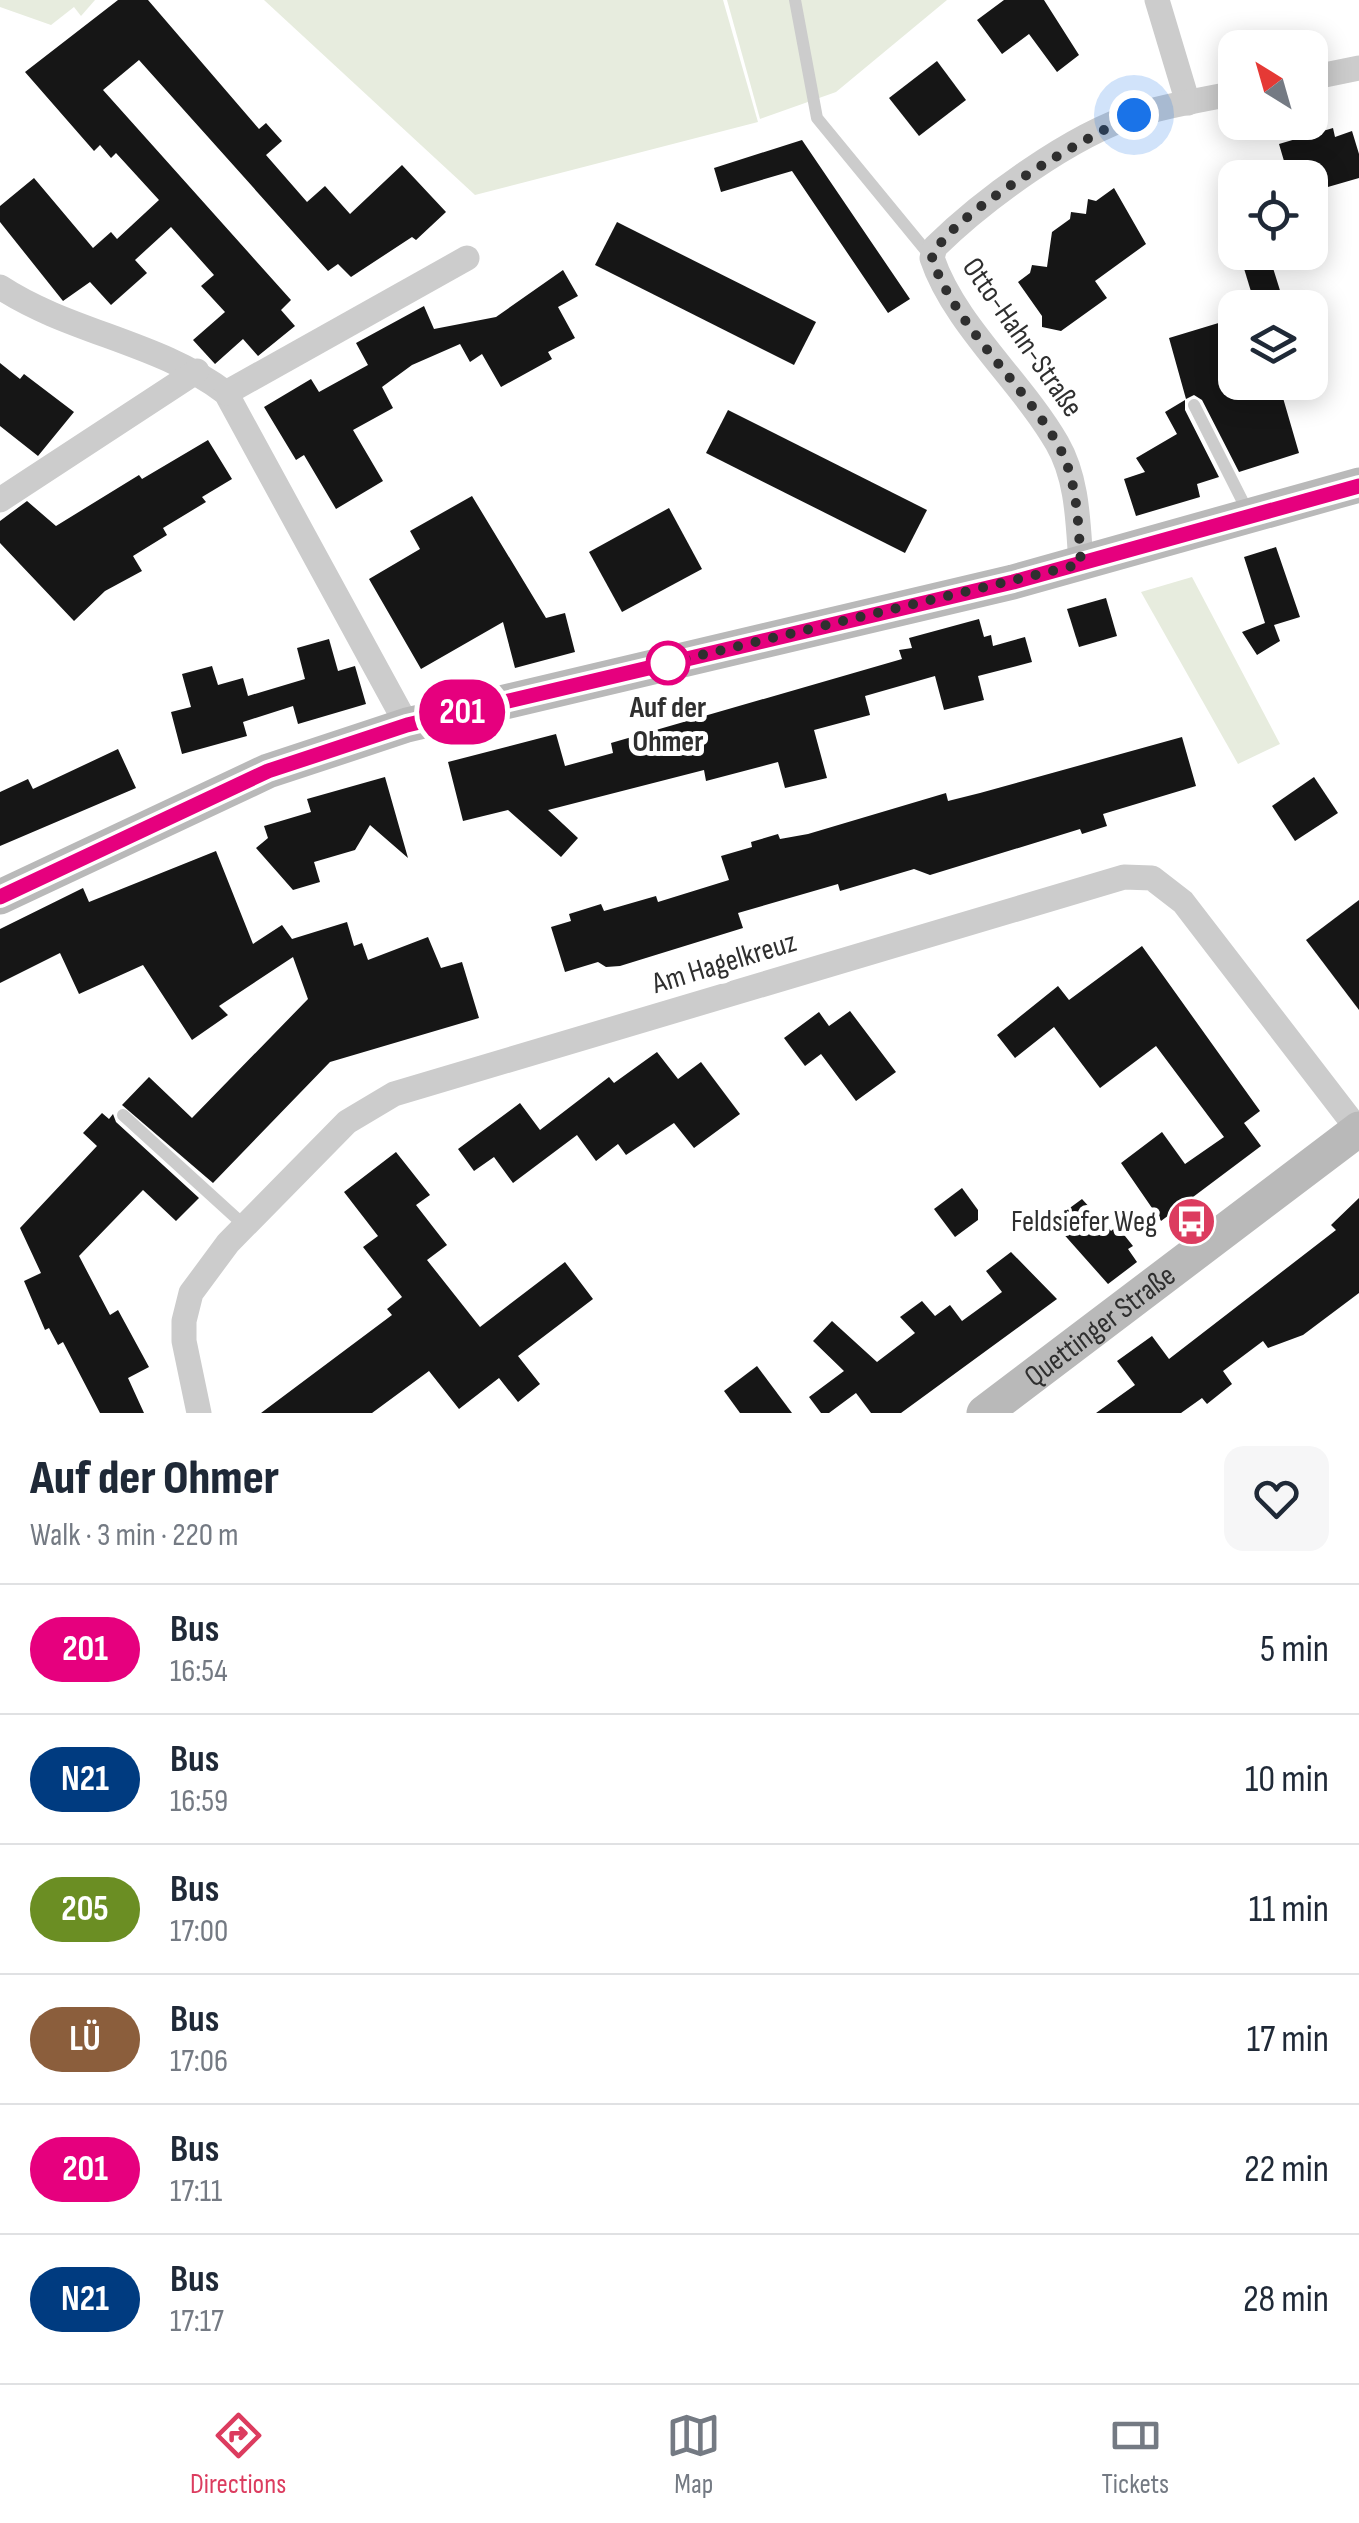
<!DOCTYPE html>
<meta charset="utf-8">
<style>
:root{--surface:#fff;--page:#f6f6f7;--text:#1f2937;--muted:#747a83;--line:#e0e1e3;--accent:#dc3c5f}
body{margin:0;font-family:"Sofia Sans Condensed",sans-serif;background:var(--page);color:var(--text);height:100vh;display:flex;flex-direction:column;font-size:38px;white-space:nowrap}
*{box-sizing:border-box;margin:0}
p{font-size:32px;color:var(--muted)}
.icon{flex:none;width:55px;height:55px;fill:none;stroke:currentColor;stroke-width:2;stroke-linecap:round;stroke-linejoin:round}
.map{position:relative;height:1413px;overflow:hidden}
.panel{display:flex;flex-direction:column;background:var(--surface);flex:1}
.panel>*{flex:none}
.badge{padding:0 20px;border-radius:32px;font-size:35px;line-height:65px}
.needle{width:65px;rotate:323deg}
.fabs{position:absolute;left:1218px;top:30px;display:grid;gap:20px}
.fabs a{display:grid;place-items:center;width:110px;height:110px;border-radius:20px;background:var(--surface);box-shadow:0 5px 25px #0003;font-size:50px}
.you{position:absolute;width:50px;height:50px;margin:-25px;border:8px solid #fff;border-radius:50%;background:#1a73e8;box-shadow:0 0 0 15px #1a73e833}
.map>.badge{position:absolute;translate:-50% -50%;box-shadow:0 0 0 5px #fff}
.round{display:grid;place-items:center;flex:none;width:105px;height:105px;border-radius:20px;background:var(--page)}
.summary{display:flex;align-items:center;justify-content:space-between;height:170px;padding:0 30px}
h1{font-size:48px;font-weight:800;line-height:75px}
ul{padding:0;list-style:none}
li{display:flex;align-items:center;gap:30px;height:130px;padding:0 30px;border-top:2px solid var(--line)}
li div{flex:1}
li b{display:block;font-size:38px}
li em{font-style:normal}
li .badge{min-width:110px;font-weight:700;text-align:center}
.tab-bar{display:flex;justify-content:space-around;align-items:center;height:140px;border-top:2px solid var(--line);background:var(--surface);font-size:28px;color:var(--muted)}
.tab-bar a{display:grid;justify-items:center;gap:5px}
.tab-bar .active{color:var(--accent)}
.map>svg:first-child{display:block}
.green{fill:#e7ecde}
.building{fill:#161616}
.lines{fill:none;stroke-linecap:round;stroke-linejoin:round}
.lane{stroke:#ccc;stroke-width:12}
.street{stroke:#ccc;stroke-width:25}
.secondary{stroke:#b9b9b9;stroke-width:35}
.line-casing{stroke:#fff;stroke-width:22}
.line{stroke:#e6007e;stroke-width:15}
.walk{stroke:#2f2f2f;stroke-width:10;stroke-dasharray:0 18}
.stop-dot{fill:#fff;stroke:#e6007e;stroke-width:5}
.labels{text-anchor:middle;stroke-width:10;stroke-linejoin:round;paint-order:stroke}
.street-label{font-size:30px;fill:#2f2f2f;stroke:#fff}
.stop-label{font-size:30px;font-weight:bold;fill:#2f2f2f;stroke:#fff}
.poi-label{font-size:30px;fill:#2f2f2f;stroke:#fff;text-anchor:end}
</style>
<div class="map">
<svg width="1359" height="1413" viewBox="0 0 1359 1413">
<rect width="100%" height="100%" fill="#fff"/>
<!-- green -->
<g class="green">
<path d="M0 0H95L81 16 74 7 51 25 0 7Z"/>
<path d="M264 0H723L758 122 475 195Z"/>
<path d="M727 0H947L836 92 760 119Z"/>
<path d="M1192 577 1280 744 1238 764 1141 592Z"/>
</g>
<!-- building -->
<g class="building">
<path d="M118 0H148L259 129 266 123 282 141 266 155 307 202 325 186 350 214 402 165 446 212 416 240 412 237 351 277 338 264 328 271 139 60 103 90 291 300 281 310 295 326 258 356 243 339 215 364 193 340 225 312 201 286 214 275 171 227 135 260 147 273 111 305 90 282 63 301 0 222V206L34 178 93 248 111 232 117 239 159 200 116 153 111 158 100 145 94 151 25 72Z"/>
<path d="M1004 0H1044L1079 55 1057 72 1029 34 1002 54 977 20Z"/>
<path d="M937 61 966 100 919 136 889 98Z"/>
<path d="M1333 128 1335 137 1352 131 1359 154V178L1314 191 1310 178H1289L1279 144Z"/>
<path d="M802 140 910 299 888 313 792 171 721 192 714 168Z"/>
<path d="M1114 188 1146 244 1095 281 1107 298 1061 331 1042 327V316L1018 282 1030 273 1032 265 1047 267 1052 232 1070 219 1071 212 1086 214 1088 199 1096 201Z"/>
<path d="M617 222 816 322 794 365 595 265Z"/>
<path d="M1239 252H1268L1283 300 1256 308Z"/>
<path d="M563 270 578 296 558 307 575 338 548 352 552 359 501 387 482 354 470 362 460 344 412 365 382 387 393 408 353 430 383 481 336 509 304 455 296 460 264 407 311 379 319 392 368 365 356 343 424 306 434 329 496 317Z"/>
<path d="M1235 318V387L1246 383 1251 400 1281 391 1299 453 1239 472 1202 400 1194 395 1186 399 1169 338Z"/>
<path d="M0 363 20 379 24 374 74 412 38 456 0 426Z"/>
<path d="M1185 400V410L1219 477 1197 484 1200 497 1136 516 1124 479 1145 472 1136 458 1177 434 1165 412Z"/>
<path d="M728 410 927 510 905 553 706 453Z"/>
<path d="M208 440 232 479 202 497 206 502 163 528 167 535 133 556 142 571 105 591 74 621 0 543V521L27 501 56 526 139 475 142 479Z"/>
<path d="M472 496 546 618 565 613 575 652 515 668 503 622 421 669 369 579 420 549 410 531Z"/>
<path d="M669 508 702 569 622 612 589 552Z"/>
<path d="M1276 547 1300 617 1274 625 1280 641 1257 655 1242 632 1265 623 1244 557Z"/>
<path d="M1106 598 1117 636 1079 647 1067 609Z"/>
<path d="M979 619 984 637 991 635 993 646 1025 637 1032 662 978 676 984 700 944 710 935 676 865 696 870 715 814 730 827 778 785 788 778 762 706 781 704 770 548 810 578 838 561 857 508 810 463 821 448 762 556 734 565 766 613 753 611 743 902 659 899 650 912 648 909 638Z"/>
<path d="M329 639 338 671 355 666 366 704 298 724 293 706 243 722 247 736 182 754 171 712 191 707 182 674 212 666 218 685 243 678 248 696 305 679 297 648Z"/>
<path d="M1182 737 1196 786 1103 814 1107 826 1082 834 1080 829 930 875 914 869 840 891 838 884 738 913 743 928 620 966 606 967 598 962 565 972 551 927 571 921 569 914 601 904 604 911 656 896 658 902 729 880 721 856 752 847 751 842 778 834 780 839 808 834 946 793 948 801 980 793Z"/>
<path d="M118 749 136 788 0 846V792L28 779 33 789Z"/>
<path d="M385 777 408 858 370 825 355 850 314 862 320 882 293 890 256 848 268 838 264 826 311 812 307 799Z"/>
<path d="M1314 777 1338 813 1295 841 1272 806Z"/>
<path d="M216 851 253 944 282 925 292 939 347 922 354 946 362 943 368 960 428 937 441 968 462 962 479 1018 330 1062 213 1183 122 1105 149 1077 192 1118 308 999 293 957 219 1006 228 1015 192 1040 143 965 79 994 60 953 0 983V929L83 888 89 902Z"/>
<path d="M1359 900V1010L1306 940Z"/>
<path d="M1142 946 1260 1111 1244 1123 1261 1146 1161 1221 1121 1163 1162 1132 1185 1164 1224 1137 1156 1046 1100 1088 1054 1027 1015 1058 997 1035 1058 986 1069 1000Z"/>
<path d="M850 1011 896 1072 856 1101 821 1054 805 1066 784 1038 819 1012 829 1026Z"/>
<path d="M657 1052 678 1079 701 1062 740 1114 694 1148 674 1123 626 1155 618 1144 596 1161 577 1135 513 1183 494 1157 474 1171 458 1149 520 1103 540 1130 609 1077 614 1083Z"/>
<path d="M102 1113 109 1119 113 1114 116 1122 199 1198 176 1221 143 1190 79 1256 110 1315 118 1310 149 1367 128 1378 144 1413H100L63 1342 58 1345 49 1328 45 1330 24 1281 41 1273 20 1228 97 1146 83 1133Z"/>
<path d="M396 1152 430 1195 416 1205 447 1245 427 1260 480 1327 565 1262 593 1299 518 1356 540 1384 518 1402 499 1378 459 1409 429 1371 372 1413H261L392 1315 387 1309 402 1297 363 1247 378 1236 344 1192Z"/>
<path d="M962 1188 978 1210V1220L955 1237 934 1209Z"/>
<path d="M1359 1198V1293L1303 1335 1268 1348 1263 1341 1223 1371 1232 1384 1207 1404 1202 1398 1181 1413H1096L1135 1385 1117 1361 1152 1336 1169 1359 1336 1230 1331 1225Z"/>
<path d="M1082 1199 1111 1231 1117 1226 1133 1246 1128 1249 1137 1262 1108 1284 1052 1221Z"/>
<path d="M1011 1252 1057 1299 901 1413H871L856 1393 829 1413H821L809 1397 844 1371 813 1341 832 1321 877 1362 915 1333 900 1317 922 1301 935 1316 950 1305 962 1321 1002 1292 986 1271Z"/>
<path d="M757 1366 792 1413H740L724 1391Z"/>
</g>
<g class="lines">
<!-- lane -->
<g class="lane">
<path d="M795 0 817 118 932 258"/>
<path d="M1194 405 1249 514"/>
<path d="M123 1115 245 1226"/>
</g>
<!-- street -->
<g class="street">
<path d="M1157 0 1188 103"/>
<path d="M1310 78 1359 68"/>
<path d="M0 287C70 333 159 342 226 393L407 725"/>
<path d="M226 393 467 258"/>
<path d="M0 500 197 371"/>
<path d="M1081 564C1078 524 1078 479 1057 443 1022 382 954 324 932 258L935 247C983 200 1071 135 1136 115 1168 105 1202 100 1235 93"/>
<path d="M199 1413 184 1341V1321L191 1293 228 1243 347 1122 394 1094 1124 877 1152 878 1183 902 1359 1131"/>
</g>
<!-- secondary -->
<g class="secondary">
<path d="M0 897 268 771 407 725 1013 582 1359 485"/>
<path id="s1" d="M984 1413 1359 1129"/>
</g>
</g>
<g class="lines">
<defs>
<path id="line" d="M0 897 268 771 407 725 1013 582 1359 486"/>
</defs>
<!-- line casing -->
<use href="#line" class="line-casing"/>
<!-- line -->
<use href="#line" class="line"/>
<!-- walk -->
<path class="walk" d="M668 663 1081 564C1078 524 1078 479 1057 443 1022 383 953 323 932 258 945 216 1092 134 1134 115"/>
</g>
<!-- icons -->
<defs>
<symbol id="bus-disc" viewBox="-11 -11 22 22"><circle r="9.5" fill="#dc3c5f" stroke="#fff"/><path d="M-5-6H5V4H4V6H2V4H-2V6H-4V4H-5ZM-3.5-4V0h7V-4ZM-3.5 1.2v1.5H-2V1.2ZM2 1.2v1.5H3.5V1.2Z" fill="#fff"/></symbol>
</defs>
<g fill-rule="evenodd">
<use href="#bus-disc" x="1164" y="1194" width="55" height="55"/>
</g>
<!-- markers -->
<circle class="stop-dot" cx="668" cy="663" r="20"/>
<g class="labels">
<!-- street labels -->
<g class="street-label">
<text transform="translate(1023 337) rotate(55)" y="10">Otto-Hahn-Straße</text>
<text transform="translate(724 962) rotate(-17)" y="10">Am Hagelkreuz</text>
<text dy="10" stroke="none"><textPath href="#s1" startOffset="145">Quettinger Straße</textPath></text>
</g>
<!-- stop labels -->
<g class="stop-label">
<text x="668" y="717">Auf der<tspan x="668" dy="34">Ohmer</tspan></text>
</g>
<!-- poi labels -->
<g class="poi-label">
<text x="1157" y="1231">Feldsiefer Weg</text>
</g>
</g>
</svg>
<div class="fabs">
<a><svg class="needle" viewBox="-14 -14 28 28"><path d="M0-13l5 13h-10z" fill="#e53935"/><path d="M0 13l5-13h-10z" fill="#747a83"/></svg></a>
<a><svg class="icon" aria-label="locate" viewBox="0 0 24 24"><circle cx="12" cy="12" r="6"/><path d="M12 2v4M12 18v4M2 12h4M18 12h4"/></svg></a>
<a><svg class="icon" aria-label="layers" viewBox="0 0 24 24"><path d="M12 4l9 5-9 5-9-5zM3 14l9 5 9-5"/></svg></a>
</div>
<div class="you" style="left:1134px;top:115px"></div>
<b class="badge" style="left:462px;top:712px;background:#e6007e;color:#fff">201</b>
</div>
<section class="panel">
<div class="summary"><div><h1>Auf der Ohmer</h1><p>Walk · 3 min · 220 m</p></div><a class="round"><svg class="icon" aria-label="heart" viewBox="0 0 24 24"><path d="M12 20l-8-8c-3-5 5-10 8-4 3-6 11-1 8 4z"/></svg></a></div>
<ul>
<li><span class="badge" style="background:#e6007e;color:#fff">201</span><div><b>Bus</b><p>16:54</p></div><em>5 min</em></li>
<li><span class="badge" style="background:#003b80;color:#fff">N21</span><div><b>Bus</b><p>16:59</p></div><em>10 min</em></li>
<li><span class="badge" style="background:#6b8e23;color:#fff">205</span><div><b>Bus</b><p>17:00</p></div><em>11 min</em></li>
<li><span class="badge" style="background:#8b5e3c;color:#fff">LÜ</span><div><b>Bus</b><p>17:06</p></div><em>17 min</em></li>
<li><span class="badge" style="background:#e6007e;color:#fff">201</span><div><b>Bus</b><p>17:11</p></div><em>22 min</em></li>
<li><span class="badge" style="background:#003b80;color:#fff">N21</span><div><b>Bus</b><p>17:17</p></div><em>28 min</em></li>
</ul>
</section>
<nav class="tab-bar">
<a class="active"><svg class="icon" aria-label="directions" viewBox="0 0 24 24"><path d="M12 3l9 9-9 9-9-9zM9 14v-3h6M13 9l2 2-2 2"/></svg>Directions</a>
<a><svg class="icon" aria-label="map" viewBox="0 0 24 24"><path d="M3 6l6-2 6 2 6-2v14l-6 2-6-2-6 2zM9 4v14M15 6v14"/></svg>Map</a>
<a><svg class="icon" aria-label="tickets" viewBox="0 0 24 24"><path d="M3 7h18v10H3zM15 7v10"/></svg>Tickets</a>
</nav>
